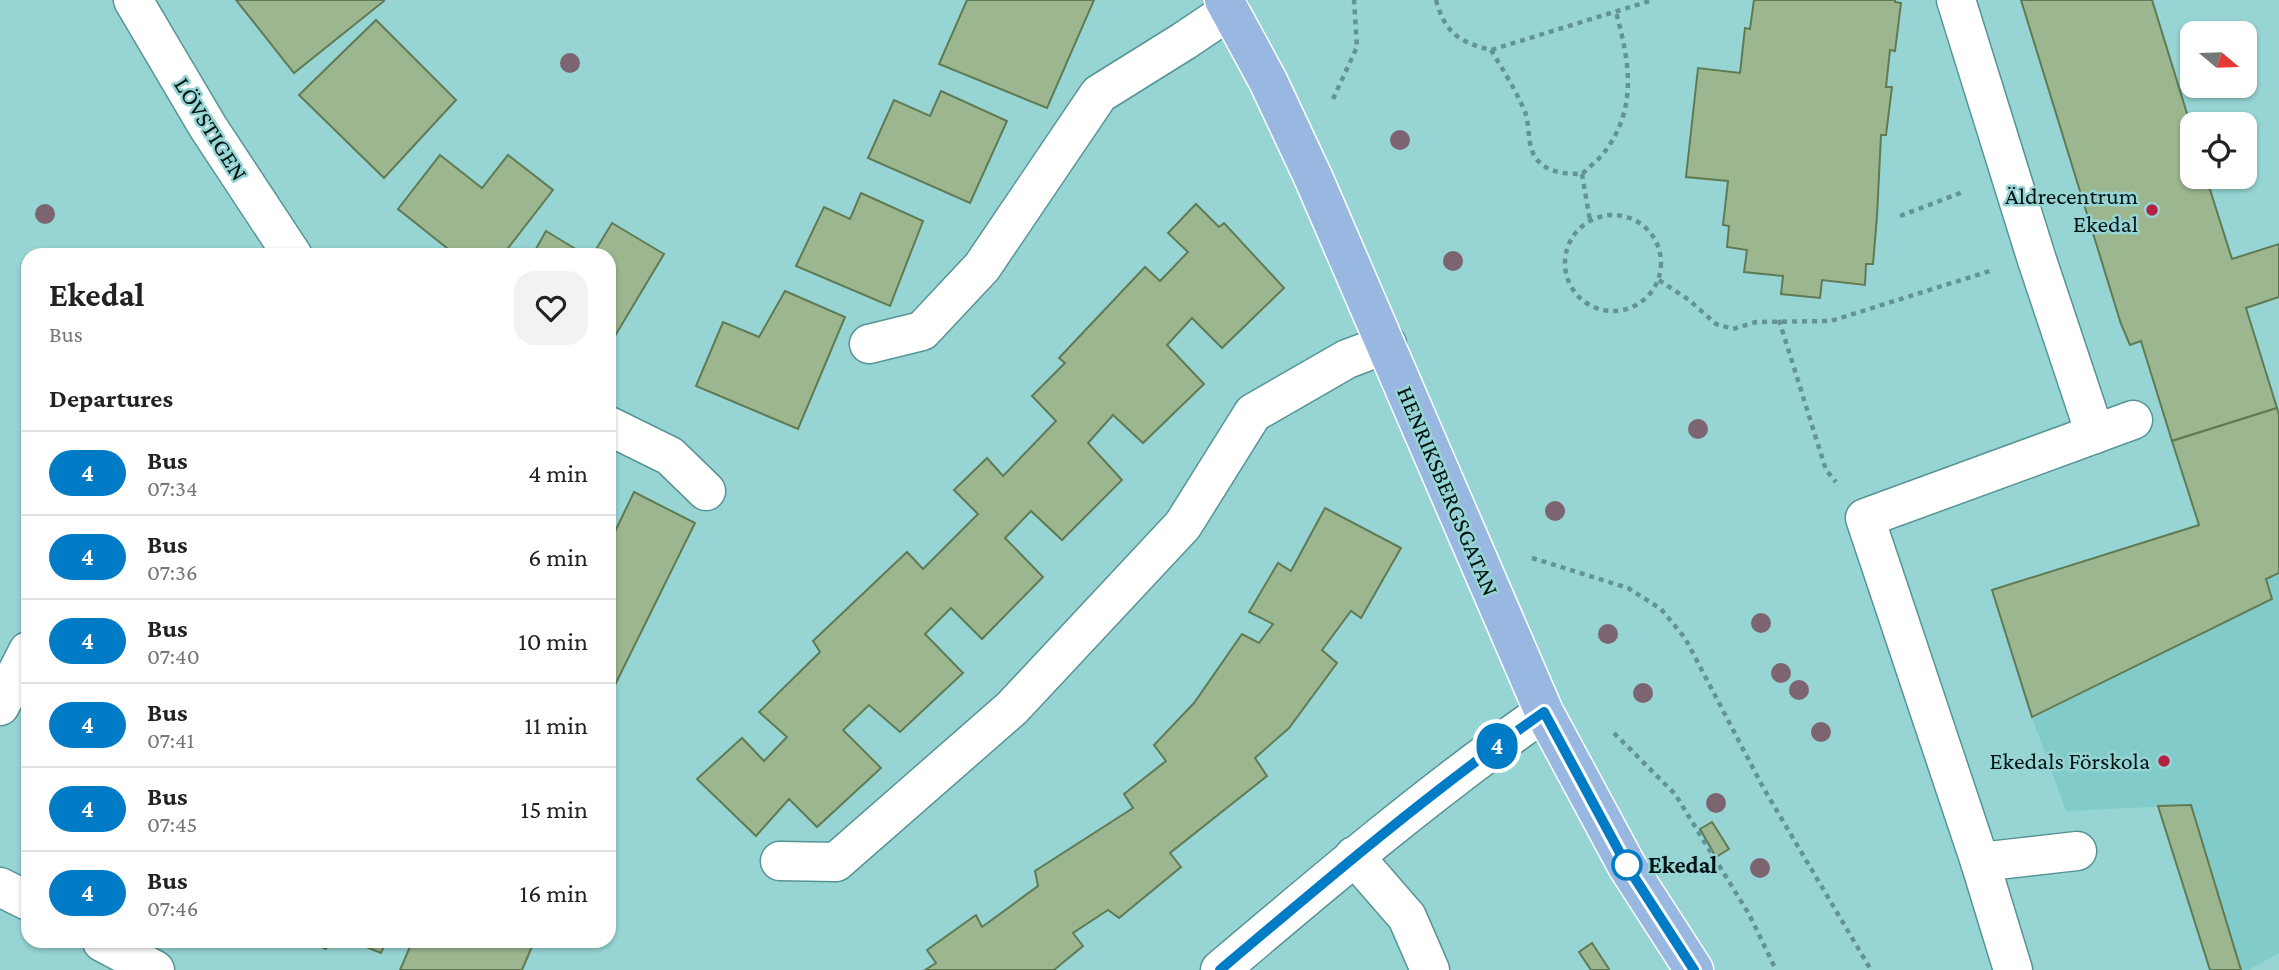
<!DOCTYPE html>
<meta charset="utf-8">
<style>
:root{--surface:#fff;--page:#f2f2f2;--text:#222;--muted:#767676;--line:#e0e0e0}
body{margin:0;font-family:"Crimson Pro",serif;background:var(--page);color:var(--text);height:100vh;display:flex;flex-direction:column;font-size:26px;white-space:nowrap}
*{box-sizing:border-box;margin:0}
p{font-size:23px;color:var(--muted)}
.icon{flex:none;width:38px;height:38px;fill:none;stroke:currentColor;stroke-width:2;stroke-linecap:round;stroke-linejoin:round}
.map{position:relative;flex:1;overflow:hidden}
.sheet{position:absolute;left:21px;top:248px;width:595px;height:700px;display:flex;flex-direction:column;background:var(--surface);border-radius:21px;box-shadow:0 2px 5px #0004}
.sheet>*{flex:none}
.badge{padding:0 14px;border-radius:23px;font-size:24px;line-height:46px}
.needle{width:46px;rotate:109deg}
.fabs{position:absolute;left:2180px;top:21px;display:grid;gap:14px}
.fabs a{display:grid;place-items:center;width:77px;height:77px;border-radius:14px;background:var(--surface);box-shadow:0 2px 5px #0004;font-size:35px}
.map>.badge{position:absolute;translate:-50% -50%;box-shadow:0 0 0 4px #fff}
h2{padding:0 28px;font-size:26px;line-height:63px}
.round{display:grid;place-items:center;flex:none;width:74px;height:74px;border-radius:21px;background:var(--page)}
.overview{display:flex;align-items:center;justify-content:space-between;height:119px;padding:0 28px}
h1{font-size:33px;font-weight:700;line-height:52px}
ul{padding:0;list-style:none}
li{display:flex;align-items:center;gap:21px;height:84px;padding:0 28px;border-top:2px solid var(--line)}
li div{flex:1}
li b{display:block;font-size:26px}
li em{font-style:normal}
li .badge{min-width:77px;font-weight:700;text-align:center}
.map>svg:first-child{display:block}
.built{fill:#81cbcb}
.building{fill:#9cb78f;stroke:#607a54;stroke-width:2}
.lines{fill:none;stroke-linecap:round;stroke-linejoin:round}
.minor-casing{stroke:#579494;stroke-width:41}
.major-casing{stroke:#fff;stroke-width:41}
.path{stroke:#649393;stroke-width:4.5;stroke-dasharray:5 5;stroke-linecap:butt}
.minor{stroke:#fff;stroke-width:38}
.major{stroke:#98b8e2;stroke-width:38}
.tree{fill:#7c6571}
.line-casing{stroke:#fff;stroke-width:16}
.line{stroke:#007cc6;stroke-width:10}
.poi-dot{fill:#b42241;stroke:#97d5d5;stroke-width:2.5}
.stop-dot{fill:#fff;stroke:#007cc6;stroke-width:3.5}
.labels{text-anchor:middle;stroke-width:5;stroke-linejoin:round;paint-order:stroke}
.street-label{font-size:24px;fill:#001313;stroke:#97d5d5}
.poi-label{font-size:24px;fill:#001313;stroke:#97d5d5;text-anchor:end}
.stop-label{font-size:24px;font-weight:bold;fill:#001313;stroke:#97d5d5;text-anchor:start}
</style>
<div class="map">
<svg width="2279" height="970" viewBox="0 0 2279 970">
<rect width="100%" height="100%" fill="#97d5d5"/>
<!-- built -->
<path class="built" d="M2279 573V953L2249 970H2241L2191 805 2066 811 2032 717 2272 600 2266 579Z"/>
<!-- building -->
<g class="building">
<path d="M236 0H383L384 1 294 73Z"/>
<path d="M967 0H1094L1047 108 939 64Z"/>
<path d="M1754 0H1895V2L1901 3 1895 51 1890 50 1886 87H1892L1886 135H1881L1877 216 1873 264H1866L1865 285 1822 280 1820 298 1781 294 1783 276 1744 272 1747 250 1727 247 1729 226 1723 225 1728 181 1686 177 1698 68 1740 73 1745 28 1750 29Z"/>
<path d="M2021 0H2152L2193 133V177H2206L2232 259 2279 244V297L2246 308 2277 408 2172 441 2141 341 2130 345 2121 324Z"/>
<path d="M376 20 456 100 384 178 299 95Z"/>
<path d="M941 91 1007 121 970 203 868 158 894 100 930 116Z"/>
<path d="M440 155 482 188 508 155 553 190 502 256H457L398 209Z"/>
<path d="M861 193 923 221 890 306 796 266 824 207 850 219Z"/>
<path d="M1196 204 1219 227 1224 223 1284 288 1222 348 1192 318 1167 345 1204 384 1143 443 1113 415 1088 443 1122 480 1062 540 1031 511 1005 538 1043 577 982 639 951 608 925 634 963 673 900 732 869 705 843 730 881 768 817 827 789 799 756 836 697 779 742 738 764 761 787 737 759 712 820 652 813 641 907 552 923 569 978 514 954 490 987 458 1003 476 1056 421 1032 396 1065 363 1059 358 1145 267 1160 281 1188 252 1168 233Z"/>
<path d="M612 223 664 254 609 346V256H592Z"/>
<path d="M546 231 587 256H532Z"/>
<path d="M785 291 845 317 798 429 696 386 723 322 759 337Z"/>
<path d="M2277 408 2279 415V573L2266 579 2272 599 2032 717 1992 590 2199 525 2172 441Z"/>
<path d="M634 492 695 523 614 687 609 685V544Z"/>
<path d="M1325 508 1401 548 1361 618 1351 611 1322 650 1337 663 1289 728 1255 758 1267 776 1170 853 1181 867 1119 918 1108 910 1073 933 1083 946 1054 970H925L936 963 927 950 976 915 982 927 1038 886 1035 871 1133 808 1124 794 1166 761 1154 745 1194 703 1242 634 1259 643 1273 624 1249 612 1278 563 1291 571Z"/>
<path d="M2191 805 2241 970H2210L2158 806Z"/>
<path d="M1712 822 1729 849 1716 857 1700 829Z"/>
<path d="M309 942H329L326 949Z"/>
<path d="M354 942H386L381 953Z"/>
<path d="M412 942H534L522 970H400Z"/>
<path d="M1592 943 1609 969 1608 970H1591L1579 952Z"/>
</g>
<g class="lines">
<defs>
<g id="minor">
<path d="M133 0 208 127 293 256"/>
<path d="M1956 0 2036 257 2095 434"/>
<path d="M869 344 922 331 982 267 1099 94 1184 41 1230 10"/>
<path d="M609 426 670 456 706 491"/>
<path d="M0 706 28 651"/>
<path d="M1354 856 1407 917 1430 970"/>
<path d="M780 861 836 862 1012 708 1183 525 1253 413 1347 359 1387 344"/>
<path d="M1980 862 2077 851"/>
<path d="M0 887 28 901"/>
<path d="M102 942 155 970"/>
<path d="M1220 970C1325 881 1431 791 1544 712"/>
<path d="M2013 970 1980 862 1865 518 2133 420"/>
</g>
<path id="major" d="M1224 0 1268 81 1313 177 1544 712 1627 866 1694 970"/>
</defs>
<!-- minor casing -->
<use href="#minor" class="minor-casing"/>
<!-- major casing -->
<use href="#major" class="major-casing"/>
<!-- path -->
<g class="path">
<path d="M1436 0C1445 33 1459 42 1491 50L1653 0"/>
<path d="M1491 50C1503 70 1516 90 1525 112 1530 125 1527 143 1534 155 1544 173 1565 174 1582 174 1590 166 1600 159 1606 150 1638 106 1629 60 1616 12"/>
<path d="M1333 99 1357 47 1354 0"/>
<path d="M1582 174 1590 221"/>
<circle cx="1613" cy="263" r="48"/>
<path d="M1900 216 1963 192"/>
<path d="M1659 280 1689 300 1716 324 1733 329 1756 322 1831 321 1990 271"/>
<path d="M1779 320 1826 470 1836 482"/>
<path d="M1532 558 1628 588 1661 609 1685 638 1764 789 1871 970"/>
<path d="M1614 733 1675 794 1749 914 1776 970"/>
</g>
<!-- minor -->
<use href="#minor" class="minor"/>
<!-- major -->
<use href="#major" class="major"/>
</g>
<!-- trees -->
<g class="tree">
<circle cx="570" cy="63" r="10"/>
<circle cx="1400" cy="140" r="10"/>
<circle cx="45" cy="214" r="10"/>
<circle cx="1453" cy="261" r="10"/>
<circle cx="1698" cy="429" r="10"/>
<circle cx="1555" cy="511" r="10"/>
<circle cx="1761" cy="623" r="10"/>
<circle cx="1608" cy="634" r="10"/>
<circle cx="1781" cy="673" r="10"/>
<circle cx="1799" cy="690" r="10"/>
<circle cx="1643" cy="693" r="10"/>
<circle cx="1821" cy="732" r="10"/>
<circle cx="1716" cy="803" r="10"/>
<circle cx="1760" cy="868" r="10"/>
</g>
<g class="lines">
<defs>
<path id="line" d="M1220 970C1325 881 1431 791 1544 712L1627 866 1694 970"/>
</defs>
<!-- line casing -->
<use href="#line" class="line-casing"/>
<!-- line -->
<use href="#line" class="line"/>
</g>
<!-- markers -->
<g class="poi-dot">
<circle cx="2152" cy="210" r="7"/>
<circle cx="2164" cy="761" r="7"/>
</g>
<circle class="stop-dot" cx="1627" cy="865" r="14"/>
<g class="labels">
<!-- street labels -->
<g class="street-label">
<text transform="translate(211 129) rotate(58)" y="8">LÖVSTIGEN</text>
<text transform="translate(1448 491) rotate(67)" y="8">HENRIKSBERGSGATAN</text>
</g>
<!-- poi labels -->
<g class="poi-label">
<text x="2138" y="204">Äldrecentrum<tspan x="2138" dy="28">Ekedal</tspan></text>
<text x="2150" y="769">Ekedals Förskola</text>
</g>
<!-- stop labels -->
<g class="stop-label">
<text x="1648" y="873">Ekedal</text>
</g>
</g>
</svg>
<div class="fabs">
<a><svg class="needle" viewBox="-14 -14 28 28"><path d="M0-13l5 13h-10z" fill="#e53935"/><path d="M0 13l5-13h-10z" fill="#767676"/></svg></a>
<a><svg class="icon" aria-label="locate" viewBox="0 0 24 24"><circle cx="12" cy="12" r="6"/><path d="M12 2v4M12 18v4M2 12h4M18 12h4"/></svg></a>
</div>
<b class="badge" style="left:1497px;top:746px;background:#007cc6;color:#fff">4</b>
<section class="sheet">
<div class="overview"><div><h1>Ekedal</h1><p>Bus</p></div><a class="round"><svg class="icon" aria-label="heart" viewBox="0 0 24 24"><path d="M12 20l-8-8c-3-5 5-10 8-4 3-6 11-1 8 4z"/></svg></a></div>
<h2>Departures</h2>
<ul>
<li><span class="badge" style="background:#007cc6;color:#fff">4</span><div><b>Bus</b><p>07:34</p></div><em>4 min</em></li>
<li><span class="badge" style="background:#007cc6;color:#fff">4</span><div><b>Bus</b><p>07:36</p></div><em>6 min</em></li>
<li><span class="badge" style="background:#007cc6;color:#fff">4</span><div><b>Bus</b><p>07:40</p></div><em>10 min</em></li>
<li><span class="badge" style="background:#007cc6;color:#fff">4</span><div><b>Bus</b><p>07:41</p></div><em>11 min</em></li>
<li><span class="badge" style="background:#007cc6;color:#fff">4</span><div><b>Bus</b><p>07:45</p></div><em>15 min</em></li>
<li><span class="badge" style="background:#007cc6;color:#fff">4</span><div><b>Bus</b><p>07:46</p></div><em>16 min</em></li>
</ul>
</section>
</div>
